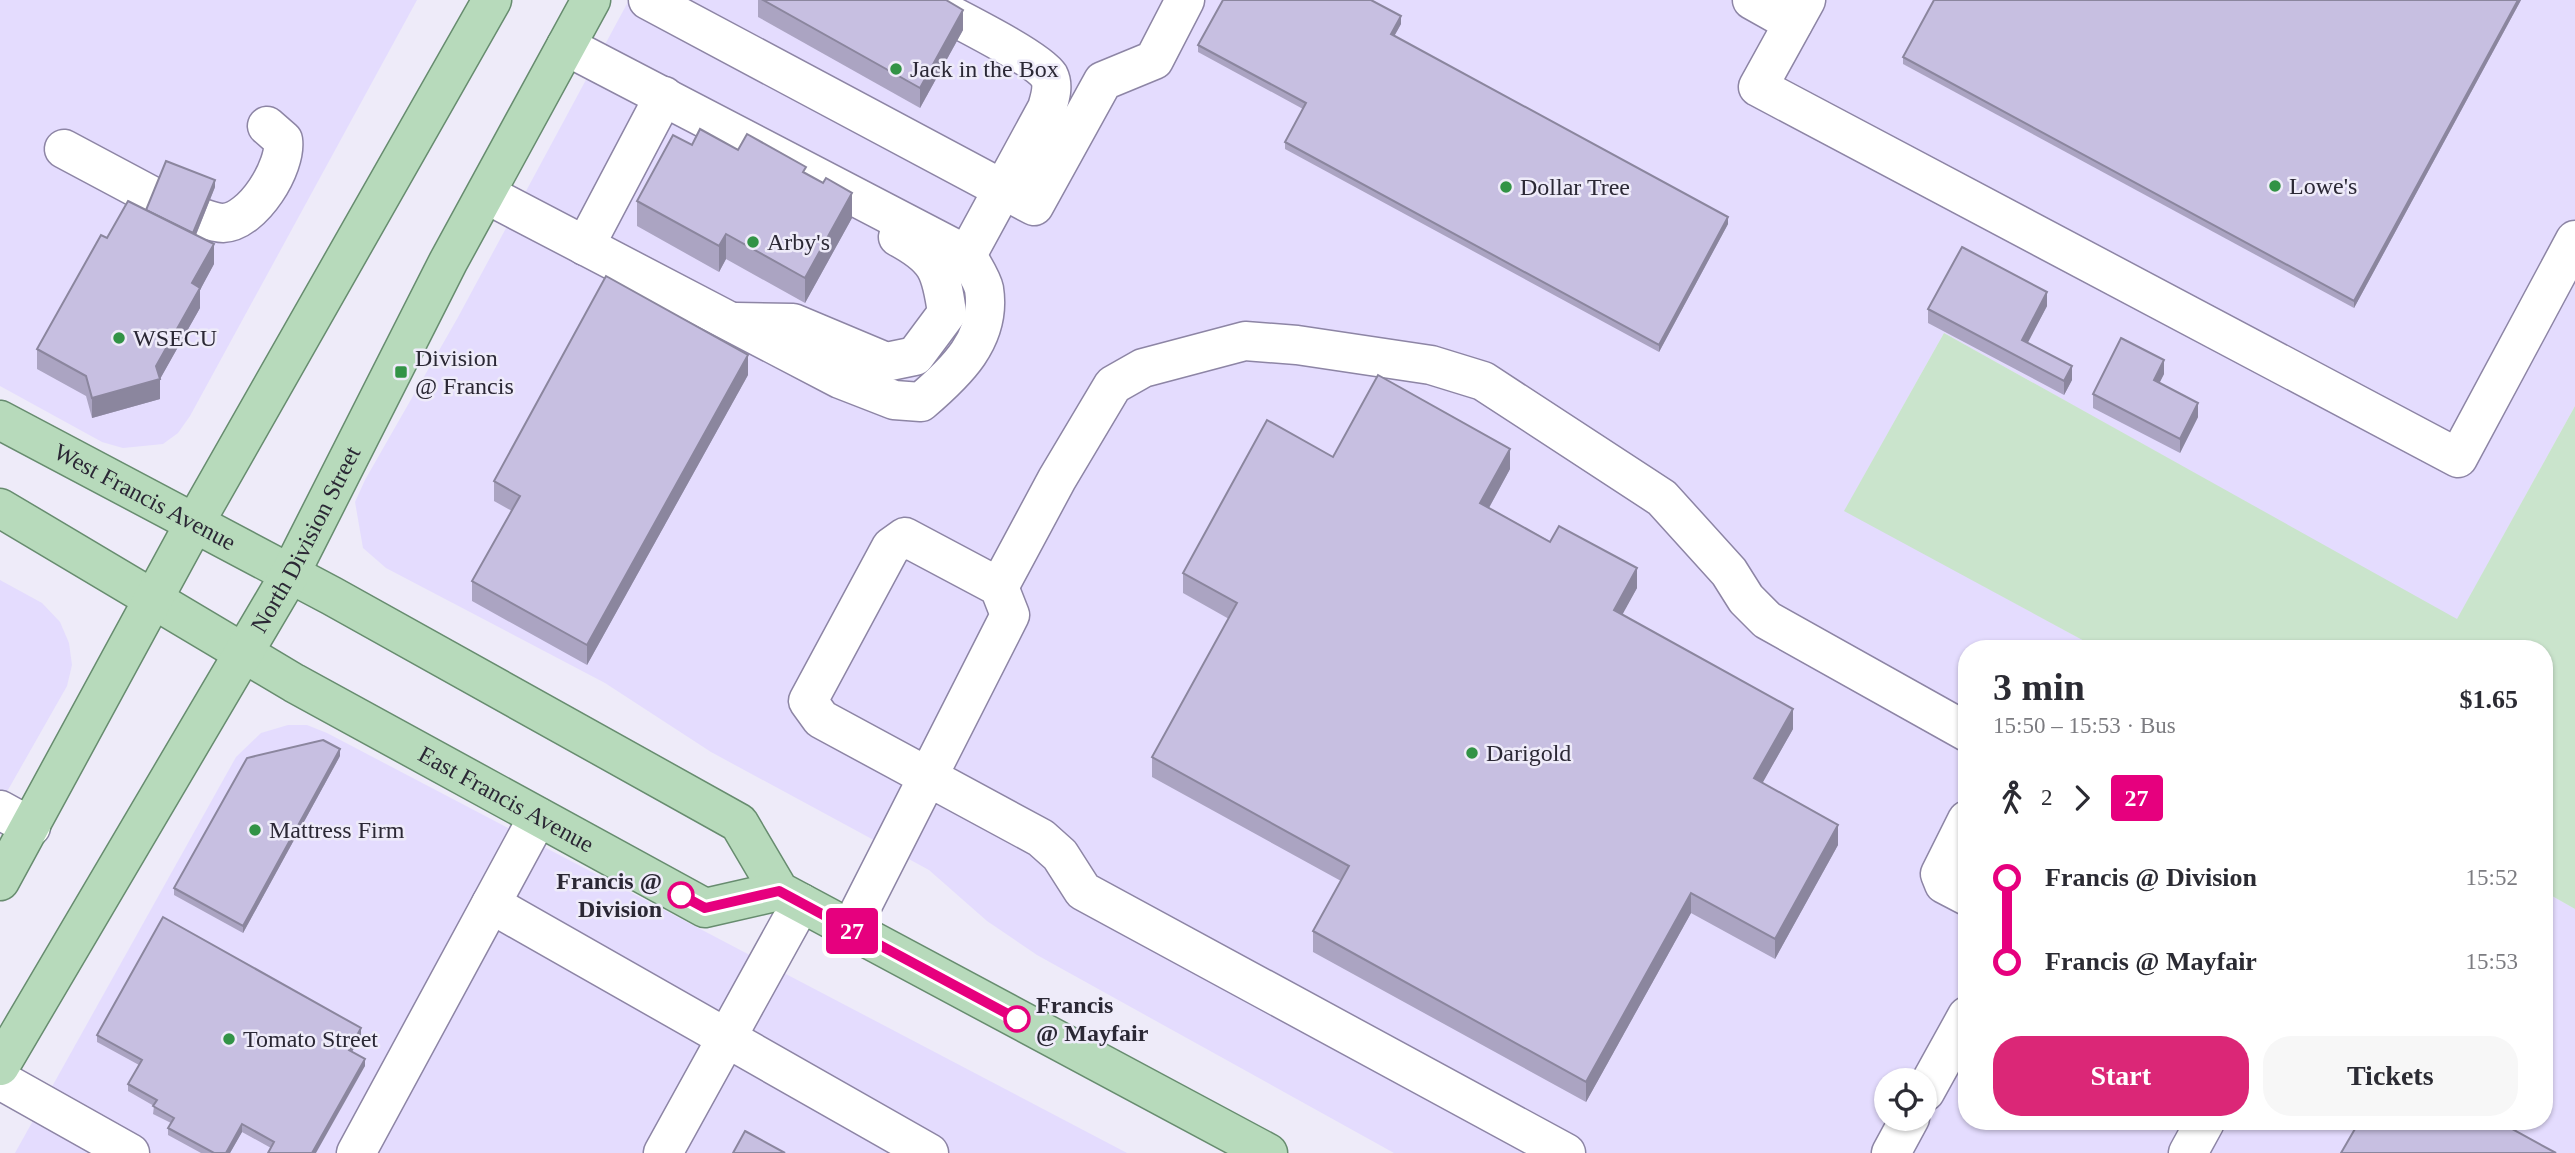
<!DOCTYPE html>
<meta charset="utf-8">
<style>
:root{--surface:#fff;--page:#f7f7f7;--text:#2b2b33;--muted:#7c7c81;--accent:#db2777}
body{margin:0;font-family:"Times New Roman",serif;background:var(--page);color:var(--text);height:100vh;display:flex;flex-direction:column;font-size:26px;white-space:nowrap}
*{box-sizing:border-box;margin:0}
p{font-size:23px;color:var(--muted)}
.icon{flex:none;width:38px;height:38px;fill:none;stroke:currentColor;stroke-width:2;stroke-linecap:round;stroke-linejoin:round}
.map{position:relative;flex:1;overflow:hidden}
.details{position:absolute;left:1958px;top:640px;width:595px;height:490px;display:flex;flex-direction:column;background:var(--surface);border-radius:28px;box-shadow:0 2px 5px #0004}
.details>*{flex:none}
.badge{padding:0 14px;border-radius:5px;font-size:24px;line-height:46px}
.fabs{position:absolute;left:1874px;top:1068px;display:grid;gap:14px}
.fabs a{display:grid;place-items:center;width:63px;height:63px;border-radius:50%;background:var(--surface);box-shadow:0 2px 5px #0004;font-size:35px}
.map>.badge{position:absolute;translate:-50% -50%;box-shadow:0 0 0 4px #fff}
.legs{display:flex;align-items:center;gap:10px;height:77px;padding:0 35px;font-size:23px}
.legs p{margin-inline-start:auto}
.head{display:flex;align-items:center;justify-content:space-between;height:119px;padding:0 35px}
h1{font-size:38px;font-weight:800;line-height:52px}
.primary-button{display:flex;gap:14px;margin-top:auto;padding:14px 35px}
.primary-button a{flex:1;height:80px;border-radius:28px;background:var(--accent);color:#fff;font-size:28px;font-weight:800;line-height:80px;text-align:center}
.primary-button a+a{background:var(--page);color:var(--text)}
ul{padding:0 35px;list-style:none}
li{display:flex;align-items:center;gap:24px;height:84px;font-size:26px}
li i{display:grid;place-items:center;width:10px;height:100%;margin:0 9px;background:currentColor}
li i::after{content:'';width:18px;height:18px;margin:-9px;border:5px solid;border-radius:50%;background:var(--surface)}
li p{margin-inline-start:auto}
li:first-child i{background:linear-gradient(#0000 50%,currentColor 0)}
li:last-child i{background:linear-gradient(currentColor 50%,#0000 0)}
.map>svg:first-child{display:block}
.built{fill:#e4dcfe;fill-rule:evenodd}
.green{fill:#cae4cc}
.lines{fill:none;stroke-linecap:round;stroke-linejoin:round}
.minor-casing{stroke:#8d85a5;stroke-width:41}
.major-casing{stroke:#678c6f;stroke-width:41}
.minor{stroke:#fff;stroke-width:38}
.major{stroke:#b7dabb;stroke-width:38}
.wall{fill:#aba4c2}
.shaded-wall{fill:#8b869e}
.building{fill:#c7bfe1;stroke:#8b869e;stroke-width:2}
.line-1-casing{stroke:#fff;stroke-width:16}
.line-1{stroke:#e6007e;stroke-width:10}
.poi-dot{fill:#329346;stroke:#eeebf9;stroke-width:2.5}
.stop-1-dot{fill:#fff;stroke:#e6007e;stroke-width:3.5}
.labels{text-anchor:middle;stroke-width:5;stroke-linejoin:round;paint-order:stroke}
.poi-label{font-size:24px;fill:#2b2835;stroke:#eeebf9;text-anchor:start}
.street-label{font-size:24px;fill:#2b2835;stroke:#eeebf9}
.stop-label{font-size:24px;font-weight:bold;fill:#2b2835;stroke:#eeebf9;text-anchor:end}
</style>
<div class="map">
<svg width="2575" height="1153" viewBox="0 0 2575 1153">
<rect width="100%" height="100%" fill="#eeebf9"/>
<!-- built -->
<g class="built">
<path d="M0 0H417L190 416 178 433 163 444 123 448 102 442 0 386Z"/>
<path d="M629 0H2575V406L2457 620 1944 333 1845 510 2099 649H1967V1122H2544L2545 892 2575 909V1153H1394L1037 955 987 921 929 870 711 752 605 683 386 568 363 548 355 502 365 480 457 319ZM1886 1080H1925V1118H1886Z"/>
<path d="M0 580 42 603 60 622 69 643 72 665 67 686 0 804Z"/>
<path d="M288 725H307L327 733 1127 1153H15L236 757 261 733Z"/>
</g>
<!-- green -->
<path class="green" d="M1944 333 2457 619 2575 406V909L2545 892 2544 649H2099L1844 511Z"/>
<g class="lines">
<defs>
<g id="minor">
<path d="M648 0 1034 206 1103 81 1154 60 1185 0"/>
<path d="M922 0C945 13 1037 57 1049 76 1054 86 1050 98 1047 108L967 255"/>
<path d="M1752 0 1793 23"/>
<path d="M1806 0 1758 87 2458 458 2575 240"/>
<path d="M64 149 154 197"/>
<path d="M486 194 840 379 894 400 921 402C955 373 992 339 984 289 982 279 972 265 967 255L566 46"/>
<path d="M202 218C208 220 217 223 223 223 253 222 287 166 283 140L267 126"/>
<path d="M585 246 664 96"/>
<path d="M736 322 793 323 886 362 915 356 947 313C941 270 937 258 898 237"/>
<path d="M999 587 1057 479 1113 385 1143 368 1245 341 1297 345 1431 365 1483 381 1662 498 1729 572 1746 599 1767 620 1967 732"/>
<path d="M0 810 31 827"/>
<path d="M1967 820 1940 874 1944 884 1967 896"/>
<path d="M491 904 929 1153"/>
<path d="M850 930C903 825 957 720 1010 615L999 587 905 537 891 547 808 701 821 719 1041 838 1060 855 1083 891 1566 1153"/>
<path d="M0 1080 130 1153"/>
<path d="M1925 1092 1967 1016"/>
<path d="M356 1153 538 817"/>
<path d="M663 1153 801 903"/>
<path d="M1891 1153 1910 1118"/>
<path d="M2188 1153 2205 1122"/>
</g>
<g id="major">
<path id="s1" d="M0 420 332 596 739 823 779 891 1268 1153"/>
<path id="s2" d="M0 508 294 683 705 908 779 891"/>
<path d="M0 881 194 524 492 0"/>
<path id="s3" d="M0 1066 290 574 448 262 591 0"/>
</g>
</defs>
<!-- minor casing -->
<use href="#minor" class="minor-casing"/>
<!-- major casing -->
<use href="#major" class="major-casing"/>
<!-- minor -->
<use href="#minor" class="minor"/>
<!-- major -->
<use href="#major" class="major"/>
</g>
<!-- wall -->
<g class="wall">
<path d="M758 0H946L963 30 920 108 758 17Z"/>
<path d="M1934 0H2521L2354 308 1903 64V57Z"/>
<path d="M1401 24 1394 36 1728 224 1659 352 1285 149V142L1303 109 1198 52V45Z"/>
<path d="M692 145 738 150 806 174 852 218 805 303 726 259 719 272 637 226V201Z"/>
<path d="M215 187 196 235 214 264 200 290V308L160 379V399L92 418 86 396 37 369V349L107 238 146 210Z"/>
<path d="M2047 306 2027 343 2072 380 2064 395 1928 323V309Z"/>
<path d="M2164 374 2159 383 2198 417 2180 453 2093 408V394Z"/>
<path d="M748 375 587 665 472 601V581L512 511 494 501V481Z"/>
<path d="M1510 469 1489 508 1637 588 1622 614 1793 729 1762 783 1838 845 1775 959 1691 913 1586 1102 1313 952V931L1341 881 1152 777V757L1229 619 1183 593V573Z"/>
<path d="M340 756 243 933 174 895V888Z"/>
<path d="M97 1035H361L352 1052 365 1066 271 1148 242 1132 230 1153H201L168 1135V1128L171 1123 153 1114 154 1106 128 1091V1084L139 1065 97 1042Z"/>
</g>
<!-- shaded-wall -->
<g class="shaded-wall">
<path d="M2518 0H2521L2354 308V301Z"/>
<path d="M963 10V30L920 108V88Z"/>
<path d="M1401 16V24L1391 42V34Z"/>
<path d="M215 180V187L189 252V245Z"/>
<path d="M852 193V218L805 303V278Z"/>
<path d="M1728 217V224L1659 352V345Z"/>
<path d="M726 234V259L719 272V246Z"/>
<path d="M214 244V264L200 290V308L160 379V399L92 418V398L156 366 192 283Z"/>
<path d="M2047 292V306L2022 354V340Z"/>
<path d="M748 355V375L587 665V645Z"/>
<path d="M2164 360V374L2154 394V380Z"/>
<path d="M2072 366V380L2064 395V381Z"/>
<path d="M2198 403V417L2180 453V439Z"/>
<path d="M1510 449V469L1480 524V503Z"/>
<path d="M1637 568V588L1614 630V610Z"/>
<path d="M1793 709V729L1754 798V778Z"/>
<path d="M340 749V756L243 933V926Z"/>
<path d="M1838 825V845L1775 959V939Z"/>
<path d="M1691 893V913L1586 1102V1082Z"/>
<path d="M361 1028V1035L349 1057V1050Z"/>
<path d="M365 1059V1066L316 1153H312Z"/>
<path d="M242 1124V1132L230 1153H226Z"/>
</g>
<!-- building -->
<g class="building">
<path d="M763 0H946L963 10 920 88Z"/>
<path d="M1223 0H1371L1401 16 1391 34 1728 217 1659 345 1285 142 1306 103 1198 45Z"/>
<path d="M1934 0H2518L2354 301 1903 57Z"/>
<path d="M700 129 738 150 747 134 806 167 803 172 823 183 826 178 852 193 805 278 726 234 719 246 637 201 673 135 692 145Z"/>
<path d="M166 161 215 180 193 233 146 210Z"/>
<path d="M128 201 214 244 192 283 200 288 156 366 160 379 92 398 86 376 37 349 101 235 107 238Z"/>
<path d="M1962 247 2047 292 2022 340 2072 366 2064 381 1928 309Z"/>
<path d="M606 276 748 355 587 645 472 581 520 496 494 481Z"/>
<path d="M2121 338 2164 360 2154 380 2198 403 2180 439 2093 394Z"/>
<path d="M1378 375 1510 449 1480 503 1550 542 1559 526 1637 568 1614 610 1793 709 1754 778 1838 825 1775 939 1691 893 1586 1082 1313 931 1349 866 1152 757 1237 603 1183 573 1267 420 1333 457Z"/>
<path d="M323 740 340 749 243 926 174 888 247 758Z"/>
<path d="M163 917 361 1028 349 1050 365 1059 312 1153H268L274 1142 242 1124 226 1153H214L168 1128 174 1118 153 1106 157 1100 128 1084 142 1060 97 1035Z"/>
<path d="M2359 1122H2512V1129L2556 1153H2341Z"/>
<path d="M745 1131 785 1153H733Z"/>
</g>
<g class="lines">
<defs>
<path id="line-1" d="M681 895 705 908 779 891 1017 1019"/>
</defs>
<!-- line-1 casing -->
<use href="#line-1" class="line-1-casing"/>
<!-- line-1 -->
<use href="#line-1" class="line-1"/>
</g>
<!-- markers -->
<g class="poi-dot">
<circle cx="896" cy="69" r="7"/>
<circle cx="2275" cy="186" r="7"/>
<circle cx="1506" cy="187" r="7"/>
<circle cx="753" cy="242" r="7"/>
<circle cx="119" cy="338" r="7"/>
<rect x="394" y="365" width="14" height="14" rx="3.5"/>
<circle cx="1472" cy="753" r="7"/>
<circle cx="255" cy="830" r="7"/>
<circle cx="229" cy="1039" r="7"/>
</g>
<g class="stop-1-dot">
<circle cx="681" cy="895" r="12"/>
<circle cx="1017" cy="1019" r="12"/>
</g>
<g class="labels">
<!-- poi labels -->
<g class="poi-label">
<text x="910" y="77">Jack in the Box</text>
<text x="2289" y="194">Lowe's</text>
<text x="1520" y="195">Dollar Tree</text>
<text x="767" y="250">Arby's</text>
<text x="133" y="346">WSECU</text>
<text x="415" y="366">Division<tspan x="415" dy="28">@ Francis</tspan></text>
<text x="1486" y="761">Darigold</text>
<text x="269" y="838">Mattress Firm</text>
<text x="243" y="1047">Tomato Street</text>
</g>
<!-- street labels -->
<g class="street-label">
<text dy="8" stroke="none"><textPath href="#s1" startOffset="164">West Francis Avenue</textPath></text>
<text dy="8" stroke="none"><textPath href="#s3" startOffset="609">North Division Street</textPath></text>
<text dy="8" stroke="none"><textPath href="#s2" startOffset="584">East Francis Avenue</textPath></text>
</g>
<!-- stop labels -->
<g class="stop-label">
<text x="662" y="889">Francis @<tspan x="662" dy="28">Division</tspan></text>
<text x="1036" y="1013" text-anchor="start">Francis<tspan x="1036" dy="28">@ Mayfair</tspan></text>
</g>
</g>
</svg>
<div class="fabs">
<a><svg class="icon" aria-label="locate" viewBox="0 0 24 24"><circle cx="12" cy="12" r="6"/><path d="M12 2v4M12 18v4M2 12h4M18 12h4"/></svg></a>
</div>
<b class="badge" style="left:852px;top:931px;background:#e6007e;color:#fff">27</b>
<section class="details">
<div class="head"><div><h1>3 min</h1><p>15:50 – 15:53 · Bus</p></div><b>$1.65</b></div>
<div class="legs"><svg class="icon" aria-label="walk" viewBox="0 0 24 24"><circle cx="13" cy="4" r="2"/><path d="M13 8l-2 6 4 7M11 14l-3 7M7 12l3-4h3l4 4"/></svg>2<svg class="icon" aria-label="forward" viewBox="0 0 24 24"><path d="M9 5l7 7-7 7"/></svg><b class="badge" style="background:#e6007e;color:#fff">27</b></div>
<ul>
<li><i style="color:#e6007e"></i><b>Francis @ Division</b><p>15:52</p></li>
<li><i style="color:#e6007e"></i><b>Francis @ Mayfair</b><p>15:53</p></li>
</ul>
<div class="primary-button"><a>Start</a><a>Tickets</a></div>
</section>
</div>
